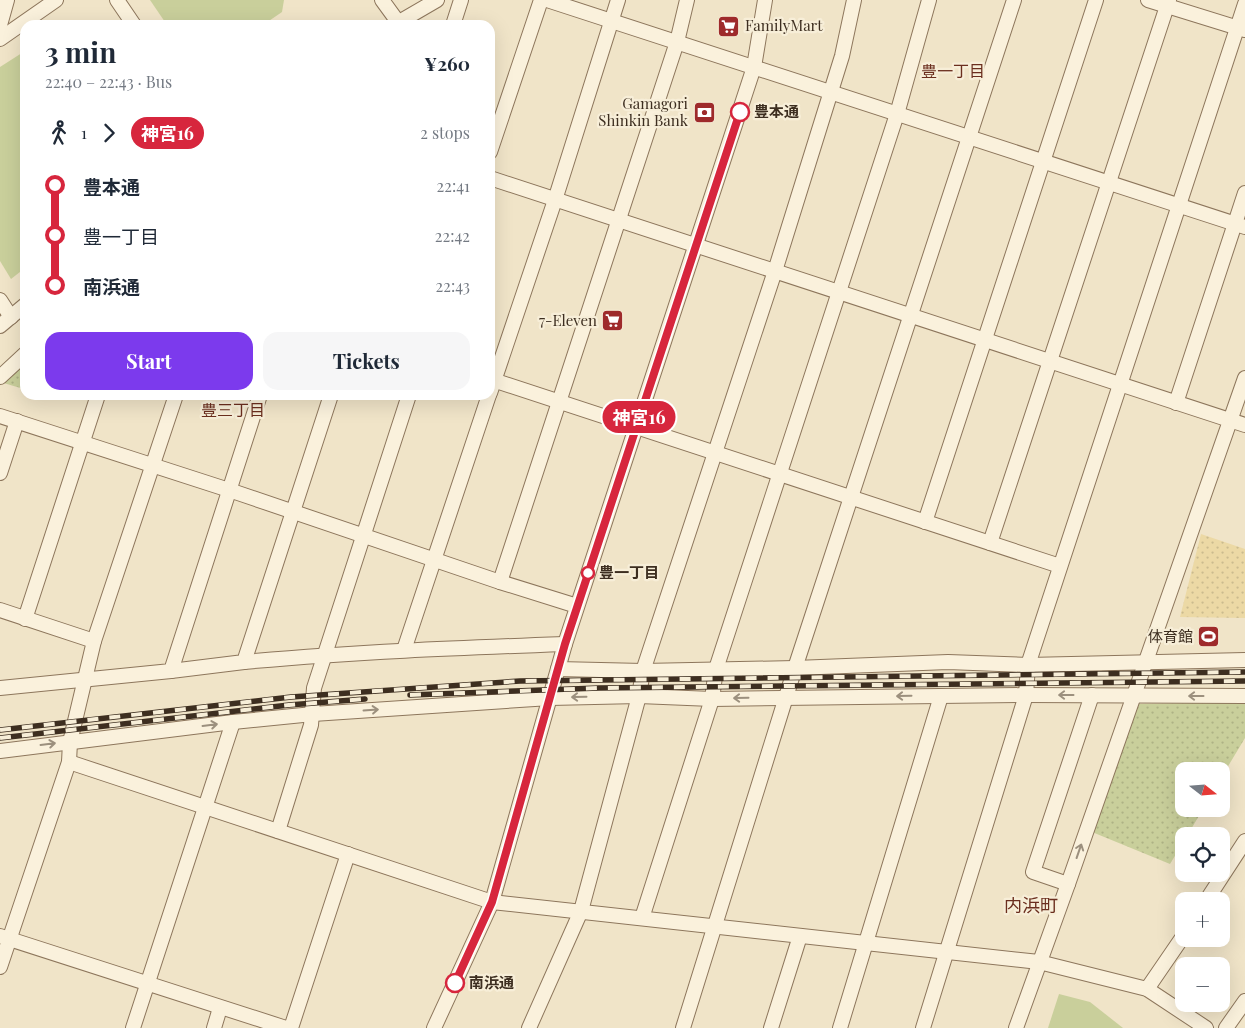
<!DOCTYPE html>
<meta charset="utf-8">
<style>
:root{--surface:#fff;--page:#f6f6f7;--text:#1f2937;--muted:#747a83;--accent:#7c3aed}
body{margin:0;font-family:"Playfair Display","Noto Sans JP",serif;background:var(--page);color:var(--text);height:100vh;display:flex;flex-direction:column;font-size:19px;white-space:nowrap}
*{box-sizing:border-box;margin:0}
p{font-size:16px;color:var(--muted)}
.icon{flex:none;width:28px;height:28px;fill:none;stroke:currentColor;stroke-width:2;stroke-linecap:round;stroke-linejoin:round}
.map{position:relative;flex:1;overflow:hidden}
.panel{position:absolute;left:20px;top:20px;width:475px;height:380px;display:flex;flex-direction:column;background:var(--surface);border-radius:15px;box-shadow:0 5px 20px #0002}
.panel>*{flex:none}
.badge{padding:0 10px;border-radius:16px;font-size:18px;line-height:32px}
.needle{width:32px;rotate:107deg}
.controls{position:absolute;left:1175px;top:762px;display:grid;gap:10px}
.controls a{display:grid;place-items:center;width:55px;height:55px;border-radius:10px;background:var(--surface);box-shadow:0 5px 20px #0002;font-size:25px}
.map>.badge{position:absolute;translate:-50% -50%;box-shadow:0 0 0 2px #fff}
.legs{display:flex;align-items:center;gap:8px;height:55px;padding:0 25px;font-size:16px}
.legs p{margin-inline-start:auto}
.headline{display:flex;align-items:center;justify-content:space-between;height:85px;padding:0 25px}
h1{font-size:28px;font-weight:700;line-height:38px}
.action{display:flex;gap:10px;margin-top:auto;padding:10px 25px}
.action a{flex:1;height:58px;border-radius:15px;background:var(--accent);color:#fff;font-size:20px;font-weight:700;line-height:58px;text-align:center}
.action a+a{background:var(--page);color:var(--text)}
ul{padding:0 25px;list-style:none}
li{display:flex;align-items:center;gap:18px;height:50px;font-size:19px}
li i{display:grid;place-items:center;width:8px;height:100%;margin:0 6px;background:currentColor}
li i::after{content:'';width:12px;height:12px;margin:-6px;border:4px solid;border-radius:50%;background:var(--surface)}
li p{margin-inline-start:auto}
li:first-child i{background:linear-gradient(#0000 50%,currentColor 0)}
li:last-child i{background:linear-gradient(currentColor 50%,#0000 0)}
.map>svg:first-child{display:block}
.green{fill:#c9cf9b}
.sand{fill:url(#sand-dots)}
.park{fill:url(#park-dots)}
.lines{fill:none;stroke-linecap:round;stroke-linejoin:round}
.minor-casing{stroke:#8d765c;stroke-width:16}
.minor{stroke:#faf1dc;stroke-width:14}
.rail-casing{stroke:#3d2e20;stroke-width:5.5}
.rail{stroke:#f7eed8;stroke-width:4;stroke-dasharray:11;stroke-linecap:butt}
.oneway{stroke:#9c907e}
.line-1-casing{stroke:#fff;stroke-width:11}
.line-1{stroke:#d7263d;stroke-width:8}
.stop-1-dot{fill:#fff;stroke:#d7263d;stroke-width:2.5}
.labels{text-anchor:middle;stroke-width:4.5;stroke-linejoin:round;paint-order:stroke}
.poi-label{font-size:15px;fill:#3d2e20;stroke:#f7eed8;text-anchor:end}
.stop-label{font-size:15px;font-weight:bold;fill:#3d2e20;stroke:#f7eed8;text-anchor:start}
.neighbourhood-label{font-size:16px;fill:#6b2e1e;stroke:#f7eed8}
.quarter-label{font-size:18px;fill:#6b2e1e;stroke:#f7eed8}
</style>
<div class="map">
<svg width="1245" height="1028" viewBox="0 0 1245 1028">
<defs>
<pattern id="sand-dots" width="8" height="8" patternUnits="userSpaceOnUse" patternTransform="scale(1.25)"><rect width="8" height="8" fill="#ecd9a5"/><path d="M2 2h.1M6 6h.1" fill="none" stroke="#cbbb8e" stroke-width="1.8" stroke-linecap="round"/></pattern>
<pattern id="park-dots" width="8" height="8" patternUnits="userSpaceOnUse" patternTransform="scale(1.25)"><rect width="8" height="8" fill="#c9cf9b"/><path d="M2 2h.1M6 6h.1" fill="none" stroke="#aeb285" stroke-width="1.8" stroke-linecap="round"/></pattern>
</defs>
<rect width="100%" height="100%" fill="#f0e4c8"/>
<!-- green -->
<g class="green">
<path d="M150 0H284L282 12 263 25H167Z"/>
<path d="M25 51V268L11 279 0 261V67Z"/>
<path d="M1059 994 1090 1002 1123 1028H1048Z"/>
</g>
<!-- sand -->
<path class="sand" d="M1201 534 1245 549V618L1180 617Z"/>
<!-- park -->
<g class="park">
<path d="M25 354 24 389 0 382Z"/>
<path d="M1245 702V738L1221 778V771H1184V809H1203L1187 836H1184V841L1170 864 1092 832 1138 704Z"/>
</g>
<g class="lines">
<defs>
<g id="minor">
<path d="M117 0 134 25"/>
<path d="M382 0 398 22"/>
<path d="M547 0 1245 227"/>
<path d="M1148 0 1245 30"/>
<path d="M0 25 7 0"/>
<path d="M394 25 437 0"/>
<path d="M453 25 461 0"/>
<path d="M0 39 56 0"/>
<path d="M490 152 541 0"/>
<path d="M490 178 1245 425"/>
<path d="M0 300 11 317"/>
<path d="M0 326 25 305"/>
<path d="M0 377 25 354"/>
<path d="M490 379 1060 566"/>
<path d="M490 393 555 200 618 0"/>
<path d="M1176 403 1245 193"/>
<path d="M0 416 229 490 500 582 577 606"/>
<path d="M0 473 17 421"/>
<path d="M925 522 1096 0"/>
<path d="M990 543 1169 0"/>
<path d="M500 582 677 42 687 0"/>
<path d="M0 610 94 641"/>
<path d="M25 619 98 395"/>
<path d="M404 650 489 395"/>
<path d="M244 662C351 652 458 648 565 644"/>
<path d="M558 669 643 671 795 668 948 662 1028 665 1245 660"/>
<path d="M171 671 244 662 331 395"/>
<path d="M0 688 171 671 260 395"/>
<path d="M0 751 233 722 313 714 550 698 639 696 712 699 1026 695 1245 696"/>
<path d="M69 762 492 902 1039 962 1147 989 1206 1028"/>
<path d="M278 831 311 725 314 688 409 395"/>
<path d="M1068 884 1033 872 1092 695"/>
<path d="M1206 901 1245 841"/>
<path d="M642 918 712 699 716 669 897 114 929 0"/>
<path d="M0 936 286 1028"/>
<path d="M0 967 69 762 70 742 94 641 176 395"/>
<path d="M1147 989 1184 935"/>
<path d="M133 1028 233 722"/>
<path d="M214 1028 220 1008"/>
<path d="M291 1028 348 854"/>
<path d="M434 1028 492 902 565 644 754 67 765 0"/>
<path d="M529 1028 581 911 639 696 643 671 775 271 842 56 854 0"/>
<path d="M683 1028 795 668 1014 0"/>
<path d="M771 1028 800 936"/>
<path d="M840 1028 941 696"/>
<path d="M923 1028 1026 695 1028 665 1245 4"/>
<path d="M1016 1028 1068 884 1245 378"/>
<path d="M1226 1028 1245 1001"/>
</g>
</defs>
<!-- minor casing -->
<use href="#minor" class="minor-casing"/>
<!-- minor -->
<use href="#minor" class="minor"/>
<defs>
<g id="rail">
<path d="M410 695 599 688 1245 681"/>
<path d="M0 730 291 697 520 681 1245 672"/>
<path d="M0 738 289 705 365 699"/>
</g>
</defs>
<!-- rail casing -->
<use href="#rail" class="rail-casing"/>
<!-- rail -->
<use href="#rail" class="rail"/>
</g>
<!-- one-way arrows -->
<defs><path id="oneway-shaft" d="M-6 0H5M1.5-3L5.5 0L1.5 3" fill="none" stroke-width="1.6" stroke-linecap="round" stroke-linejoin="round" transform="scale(1.25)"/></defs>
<g class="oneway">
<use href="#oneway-shaft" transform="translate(1066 695) rotate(-180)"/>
<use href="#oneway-shaft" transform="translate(904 696) rotate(179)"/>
<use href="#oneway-shaft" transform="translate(1196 696) rotate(-180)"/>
<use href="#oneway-shaft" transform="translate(579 697) rotate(179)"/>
<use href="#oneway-shaft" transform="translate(741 698) rotate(179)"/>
<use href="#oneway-shaft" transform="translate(371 710) rotate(-4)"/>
<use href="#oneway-shaft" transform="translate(210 725) rotate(-7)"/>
<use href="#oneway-shaft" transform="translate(48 744) rotate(-7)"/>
<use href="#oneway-shaft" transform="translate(1079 851) rotate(-71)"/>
</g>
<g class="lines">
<defs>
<path id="line-1" d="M455 983 492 902 565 644 740 112"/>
</defs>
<!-- line-1 casing -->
<use href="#line-1" class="line-1-casing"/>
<!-- line-1 -->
<use href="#line-1" class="line-1"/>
</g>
<!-- icons -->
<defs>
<symbol id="supermarket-square" viewBox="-11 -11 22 22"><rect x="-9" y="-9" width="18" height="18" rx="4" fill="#9e2a2b" stroke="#f7eed8"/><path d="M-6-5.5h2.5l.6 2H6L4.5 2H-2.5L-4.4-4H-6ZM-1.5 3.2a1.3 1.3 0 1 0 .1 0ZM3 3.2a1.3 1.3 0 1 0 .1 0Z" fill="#fff"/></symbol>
<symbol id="bank-square" viewBox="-11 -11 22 22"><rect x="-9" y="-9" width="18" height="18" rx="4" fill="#9e2a2b" stroke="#f7eed8"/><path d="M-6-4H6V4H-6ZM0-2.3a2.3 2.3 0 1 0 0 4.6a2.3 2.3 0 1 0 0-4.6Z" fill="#fff"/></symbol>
<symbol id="stadium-square" viewBox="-11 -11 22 22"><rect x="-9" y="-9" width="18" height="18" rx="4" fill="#9e2a2b" stroke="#f7eed8"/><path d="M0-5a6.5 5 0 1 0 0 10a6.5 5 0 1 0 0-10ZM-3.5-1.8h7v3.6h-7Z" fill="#fff"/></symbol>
</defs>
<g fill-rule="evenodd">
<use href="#supermarket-square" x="716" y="14" width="25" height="25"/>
<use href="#bank-square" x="692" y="100" width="25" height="25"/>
<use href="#supermarket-square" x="600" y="308" width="25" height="25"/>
<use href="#stadium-square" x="1196" y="624" width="25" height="25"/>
</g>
<!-- markers -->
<g class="stop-1-dot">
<circle cx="740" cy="112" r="9"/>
<circle cx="588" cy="573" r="6"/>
<circle cx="455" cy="983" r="9"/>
</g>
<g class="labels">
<!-- poi labels -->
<g class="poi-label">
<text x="745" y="31" text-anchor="start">FamilyMart</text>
<text x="688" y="109">Gamagori<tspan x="688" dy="17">Shinkin Bank</tspan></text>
<text x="597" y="326">7-Eleven</text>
<text x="1193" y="642">体育館</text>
</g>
<!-- stop labels -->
<g class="stop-label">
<text x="754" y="117">豊本通</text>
<text x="599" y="578">豊一丁目</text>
<text x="469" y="988">南浜通</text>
</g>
<!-- neighbourhood labels -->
<g class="neighbourhood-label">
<text x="953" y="77">豊一丁目</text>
<text x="233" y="416">豊三丁目</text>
</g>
<!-- quarter labels -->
<g class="quarter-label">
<text x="1031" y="912">内浜町</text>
</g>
</g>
</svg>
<div class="controls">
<a><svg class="needle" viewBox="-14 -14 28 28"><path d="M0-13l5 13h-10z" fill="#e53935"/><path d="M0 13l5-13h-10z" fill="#747a83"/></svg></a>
<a><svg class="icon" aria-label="locate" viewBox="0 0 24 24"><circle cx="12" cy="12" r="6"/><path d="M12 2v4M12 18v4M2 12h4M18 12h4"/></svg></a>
<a>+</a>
<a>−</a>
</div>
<b class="badge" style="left:639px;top:417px;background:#d7263d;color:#fff">神宮16</b>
<section class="panel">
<div class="headline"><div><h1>3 min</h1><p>22:40 – 22:43 · Bus</p></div><b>¥260</b></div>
<div class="legs"><svg class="icon" aria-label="walk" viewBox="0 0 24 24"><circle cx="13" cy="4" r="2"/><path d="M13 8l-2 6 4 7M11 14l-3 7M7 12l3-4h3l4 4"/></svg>1<svg class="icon" aria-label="forward" viewBox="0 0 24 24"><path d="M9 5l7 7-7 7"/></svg><b class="badge" style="background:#d7263d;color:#fff">神宮16</b><p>2 stops</p></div>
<ul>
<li><i style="color:#d7263d"></i><b>豊本通</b><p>22:41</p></li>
<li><i style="color:#d7263d"></i><span>豊一丁目</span><p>22:42</p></li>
<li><i style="color:#d7263d"></i><b>南浜通</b><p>22:43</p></li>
</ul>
<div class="action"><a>Start</a><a>Tickets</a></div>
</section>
</div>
